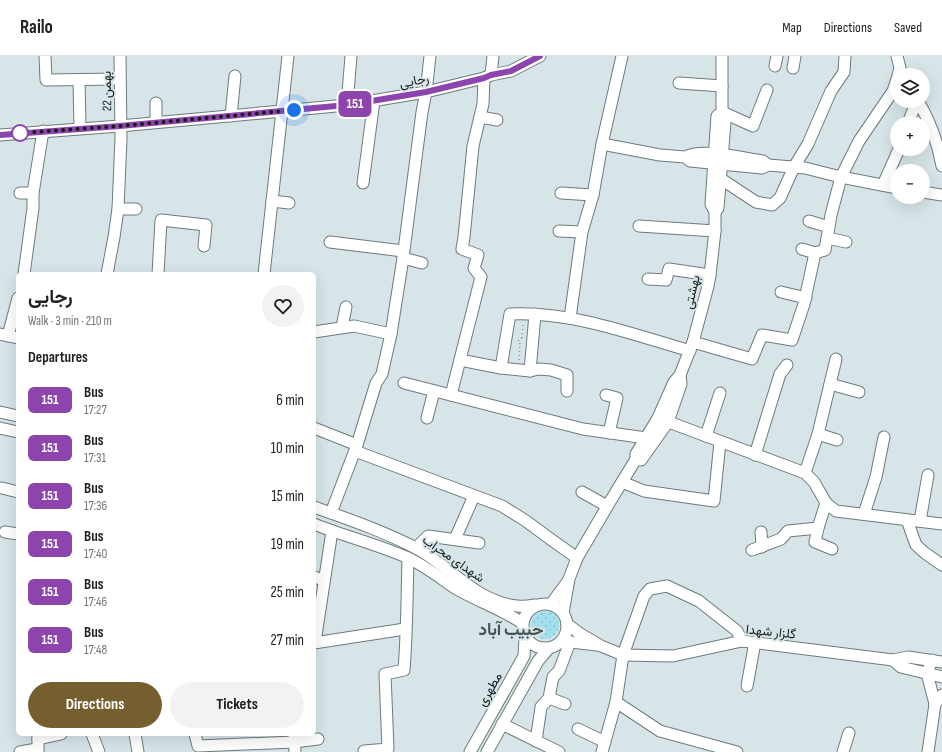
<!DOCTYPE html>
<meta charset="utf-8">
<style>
:root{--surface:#fff;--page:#f2f2f2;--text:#202124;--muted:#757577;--line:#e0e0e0;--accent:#755f2f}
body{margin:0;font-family:"Sofia Sans Condensed",Vazirmatn,sans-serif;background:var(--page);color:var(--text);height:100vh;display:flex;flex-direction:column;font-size:15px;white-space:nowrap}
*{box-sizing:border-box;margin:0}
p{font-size:13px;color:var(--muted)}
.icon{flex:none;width:22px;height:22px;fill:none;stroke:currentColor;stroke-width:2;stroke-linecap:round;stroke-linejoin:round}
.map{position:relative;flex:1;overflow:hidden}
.sheet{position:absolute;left:16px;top:216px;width:300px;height:464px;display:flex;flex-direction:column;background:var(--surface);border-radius:6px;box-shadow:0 4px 16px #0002}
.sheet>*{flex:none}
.badge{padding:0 8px;border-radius:6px;font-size:14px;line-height:26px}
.controls{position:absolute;left:890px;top:12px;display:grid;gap:8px}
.controls a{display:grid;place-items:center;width:40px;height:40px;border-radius:50%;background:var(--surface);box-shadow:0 4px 16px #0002;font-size:20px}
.you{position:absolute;width:20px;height:20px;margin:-10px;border:3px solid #fff;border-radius:50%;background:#1a73e8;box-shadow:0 0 0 6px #1a73e833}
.map>.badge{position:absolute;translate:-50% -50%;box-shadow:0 0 0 2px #fff}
h2{padding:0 12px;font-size:15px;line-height:36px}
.round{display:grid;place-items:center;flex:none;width:42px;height:42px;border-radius:21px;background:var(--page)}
.head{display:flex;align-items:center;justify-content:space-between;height:68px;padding:0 12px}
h1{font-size:19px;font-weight:700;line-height:30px}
.button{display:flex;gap:8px;margin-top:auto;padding:8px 12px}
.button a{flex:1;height:46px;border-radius:24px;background:var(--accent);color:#fff;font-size:16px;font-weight:700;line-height:46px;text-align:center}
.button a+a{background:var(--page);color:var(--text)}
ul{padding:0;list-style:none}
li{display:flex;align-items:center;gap:12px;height:48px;padding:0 12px}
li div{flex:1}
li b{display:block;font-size:15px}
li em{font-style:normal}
li .badge{min-width:44px;font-weight:700;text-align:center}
header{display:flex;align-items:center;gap:24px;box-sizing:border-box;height:56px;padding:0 20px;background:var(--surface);border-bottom:1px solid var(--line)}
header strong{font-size:19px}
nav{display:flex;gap:22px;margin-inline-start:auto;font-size:14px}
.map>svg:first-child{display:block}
.grass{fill:url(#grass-dots)}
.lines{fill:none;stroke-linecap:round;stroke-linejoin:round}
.minor-casing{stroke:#6e7b7e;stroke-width:13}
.path{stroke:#8e989b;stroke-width:1.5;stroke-dasharray:1 3;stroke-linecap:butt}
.minor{stroke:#fff;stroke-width:11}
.line-casing{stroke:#fff;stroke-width:9}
.line{stroke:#8e44ad;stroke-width:6}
.walk{stroke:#161b1c;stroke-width:4;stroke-dasharray:0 7.2}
.stop-dot{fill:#fff;stroke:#8e44ad;stroke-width:2}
.labels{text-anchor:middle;stroke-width:4;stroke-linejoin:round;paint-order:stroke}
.street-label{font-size:13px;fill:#161b1c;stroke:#d7e5e8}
.district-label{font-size:17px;font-weight:bold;fill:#485356;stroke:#d7e5e8}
</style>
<header>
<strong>Railo</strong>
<nav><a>Map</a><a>Directions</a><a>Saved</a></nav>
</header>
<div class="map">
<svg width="942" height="696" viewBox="0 0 942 696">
<defs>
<pattern id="grass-dots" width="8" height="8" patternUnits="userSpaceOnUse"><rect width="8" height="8" fill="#a3e0ef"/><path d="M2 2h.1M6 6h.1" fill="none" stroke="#8cc0cc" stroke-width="1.8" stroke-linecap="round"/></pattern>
</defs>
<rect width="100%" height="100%" fill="#d7e5e8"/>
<!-- grass -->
<circle class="grass" cx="545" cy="569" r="14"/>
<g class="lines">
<defs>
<g id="minor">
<path d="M45 0 46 24 119 23"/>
<path d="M897 0 900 12 898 19"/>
<path d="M775 10 777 0"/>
<path d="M793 12 795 0"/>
<path d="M491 19 493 0"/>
<path d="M79 24 80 72"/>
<path d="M679 27 722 30"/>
<path d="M918 45C930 65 938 88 942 110"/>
<path d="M156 47V66"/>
<path d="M347 49 351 0"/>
<path d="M722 56 753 70 767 34"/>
<path d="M231 60 235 20"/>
<path d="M480 61 497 64"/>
<path d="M908 67 917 45"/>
<path d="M0 79 120 70 347 49 426 36 484 22 491 19 511 15 540 0"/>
<path d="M602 88 660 99 685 101 690 105 762 112 768 109 763 105C743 102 703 92 685 101"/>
<path d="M768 109 805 112 841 121 897 132"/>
<path d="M721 123 756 146 772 149 780 142 794 111 808 88 831 35 844 16 845 0"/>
<path d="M363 127 374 45"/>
<path d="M883 129 899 93"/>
<path d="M923 136 942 139"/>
<path d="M20 137H33"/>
<path d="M561 137 593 139"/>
<path d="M272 145 289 147"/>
<path d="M118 153H136"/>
<path d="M715 156 718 152 725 66 722 56V0"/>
<path d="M809 165 829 171"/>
<path d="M639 170 715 175"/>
<path d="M559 175 582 176"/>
<path d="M827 182 846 186"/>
<path d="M330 186 403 195"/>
<path d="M802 193 815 197"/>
<path d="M403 202 422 207"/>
<path d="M24 218 33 152V137L43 75"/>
<path d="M107 218 114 181 118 153 121 82 120 0"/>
<path d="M158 218 161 164 206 169 204 190"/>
<path d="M264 218 288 0"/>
<path d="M648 223 666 224 669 213 710 219"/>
<path d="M781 236 806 242"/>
<path d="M570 262 582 176 593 139 602 88 622 0"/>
<path d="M342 271 346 251"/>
<path d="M314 276 354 270 391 278"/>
<path d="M0 278 18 282"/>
<path d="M8 280 18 242"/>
<path d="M693 286 752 303 762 279 792 284 804 248 815 197 825 194 831 159 841 121 859 85 893 35 897 23"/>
<path d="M460 304 501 312 530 315 539 313 551 314 567 319V335"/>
<path d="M501 312 510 258C571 255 632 278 690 295"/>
<path d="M530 315 535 258"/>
<path d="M404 327 583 373 646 382"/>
<path d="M830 328 859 336"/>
<path d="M451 339 481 221 474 212 478 199 462 193 464 181 473 90 483 48 484 22"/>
<path d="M606 339 617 342 609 377"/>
<path d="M0 356 18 360"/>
<path d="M427 362 434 335"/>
<path d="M658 362 805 417 814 426 826 447 836 455 942 468"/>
<path d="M0 372 18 376"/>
<path d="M314 372 357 389"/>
<path d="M818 378 837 384"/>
<path d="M706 380 720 337"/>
<path d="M355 395 502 450 526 465 549 482 577 502"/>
<path d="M755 399 780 318 787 309"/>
<path d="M636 403 641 404 668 366 681 328 680 319"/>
<path d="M805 417 818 378 836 303"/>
<path d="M622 426 644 435 714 445 720 386"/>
<path d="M2 432 18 436"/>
<path d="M582 436 607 450"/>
<path d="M314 451C348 463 383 475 416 492 450 510 476 546 517 550 523 551 529 550 535 549"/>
<path d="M331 457 357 389 376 327 382 318 391 278 403 202 422 56 426 36 430 0"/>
<path d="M864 458 876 421 884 381"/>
<path d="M907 464 916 489 925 497 942 509"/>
<path d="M920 465 928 419"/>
<path d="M314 468C344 480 376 488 406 501 424 509 439 521 455 532 477 545 502 553 522 567"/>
<path d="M818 472 815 486 832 493"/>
<path d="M5 476 18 478"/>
<path d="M761 476 762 491"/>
<path d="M455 483 474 440"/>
<path d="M416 492 428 480 479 487"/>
<path d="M752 494 781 483 788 475 818 472 826 447"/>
<path d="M314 521 324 524"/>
<circle cx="545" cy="570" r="22"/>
<path d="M551 548 568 525"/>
<path d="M563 557 569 523 577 502 611 444 636 403V398L658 362 674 326 680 319 693 286 708 230 710 219 715 175V156L711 148 717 60 722 56"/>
<path d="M567 568 579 577 601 590 623 599 673 600 742 585 893 604 908 601 942 606"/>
<path d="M562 585 597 589"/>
<path d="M315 586 332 475"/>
<path d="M314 587 405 573"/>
<path d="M893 604 901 611 942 621"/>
<path d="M932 604 927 617 935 648 942 639"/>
<path d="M747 630 755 586"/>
<path d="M549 642 565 648"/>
<path d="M616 646 660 675 737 696"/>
<path d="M502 668 559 696"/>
<path d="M578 673 605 686"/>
<path d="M92 678 99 696"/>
<path d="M135 678 138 696"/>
<path d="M195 678 198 690 294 686 318 683"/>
<path d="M294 678 295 696"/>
<path d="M38 683 61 678"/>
<path d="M536 685 541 651 549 642 553 621 559 615 570 586"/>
<path d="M364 695 388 693 385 618 404 614C407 577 407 539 408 502"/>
<path d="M20 696 37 693"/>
<path d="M38 696V678"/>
<path d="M470 696 524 600 525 581"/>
<path d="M487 696 538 605 549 592"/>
<path d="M602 696 616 646 623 599 644 540 650 533 667 530 699 545 737 575 742 585"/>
<path d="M843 696 849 677"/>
<path d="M928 696 935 648"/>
</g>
</defs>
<!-- minor casing -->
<use href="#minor" class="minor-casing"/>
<!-- path -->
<g class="path">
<path d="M522 282 523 268"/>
<path d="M519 304 520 288 518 285 521 282 523 283"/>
</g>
<!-- minor -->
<use href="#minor" class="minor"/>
</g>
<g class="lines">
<defs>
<path id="line" d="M0 79 120 70 347 49 426 36 484 22 491 19 511 15 540 0"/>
</defs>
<!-- line casing -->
<use href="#line" class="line-casing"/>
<!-- line -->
<use href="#line" class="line"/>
<!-- walk -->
<path class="walk" d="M20 77 120 70 294 54"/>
</g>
<!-- markers -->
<circle class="stop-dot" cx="20" cy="77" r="8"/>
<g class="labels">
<!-- street labels -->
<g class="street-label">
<text transform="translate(414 24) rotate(-11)" y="5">رجایی</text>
<text transform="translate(106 35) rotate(-91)" y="5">22 بهمن</text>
<text transform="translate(691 236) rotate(-77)" y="5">بهشتی</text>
<text transform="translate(454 502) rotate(35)" y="5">شهدای محراب</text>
<text transform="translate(771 575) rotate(6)" y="5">گلزار شهدا</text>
<text transform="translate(489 633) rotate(-60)" y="5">مطهری</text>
</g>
<!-- district labels -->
<g class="district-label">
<text x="511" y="579">حبیب آباد</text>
</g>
</g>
</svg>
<div class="controls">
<a><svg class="icon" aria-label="layers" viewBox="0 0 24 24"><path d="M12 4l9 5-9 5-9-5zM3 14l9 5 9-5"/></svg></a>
<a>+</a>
<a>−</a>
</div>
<div class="you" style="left:294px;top:54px"></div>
<b class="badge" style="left:355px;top:48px;background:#8e44ad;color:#fff">151</b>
<section class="sheet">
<div class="head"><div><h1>رجایی</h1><p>Walk · 3 min · 210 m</p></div><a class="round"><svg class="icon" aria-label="heart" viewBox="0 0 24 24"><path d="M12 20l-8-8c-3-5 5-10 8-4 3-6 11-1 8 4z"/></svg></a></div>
<h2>Departures</h2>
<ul>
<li><span class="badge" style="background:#8e44ad;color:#fff">151</span><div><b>Bus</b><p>17:27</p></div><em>6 min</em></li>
<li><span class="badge" style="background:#8e44ad;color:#fff">151</span><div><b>Bus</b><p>17:31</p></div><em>10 min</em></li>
<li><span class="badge" style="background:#8e44ad;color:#fff">151</span><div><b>Bus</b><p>17:36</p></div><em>15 min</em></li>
<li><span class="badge" style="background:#8e44ad;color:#fff">151</span><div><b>Bus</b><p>17:40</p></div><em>19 min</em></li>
<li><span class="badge" style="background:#8e44ad;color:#fff">151</span><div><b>Bus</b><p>17:46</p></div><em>25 min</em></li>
<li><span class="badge" style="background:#8e44ad;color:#fff">151</span><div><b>Bus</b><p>17:48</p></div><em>27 min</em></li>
</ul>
<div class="button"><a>Directions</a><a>Tickets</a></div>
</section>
</div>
